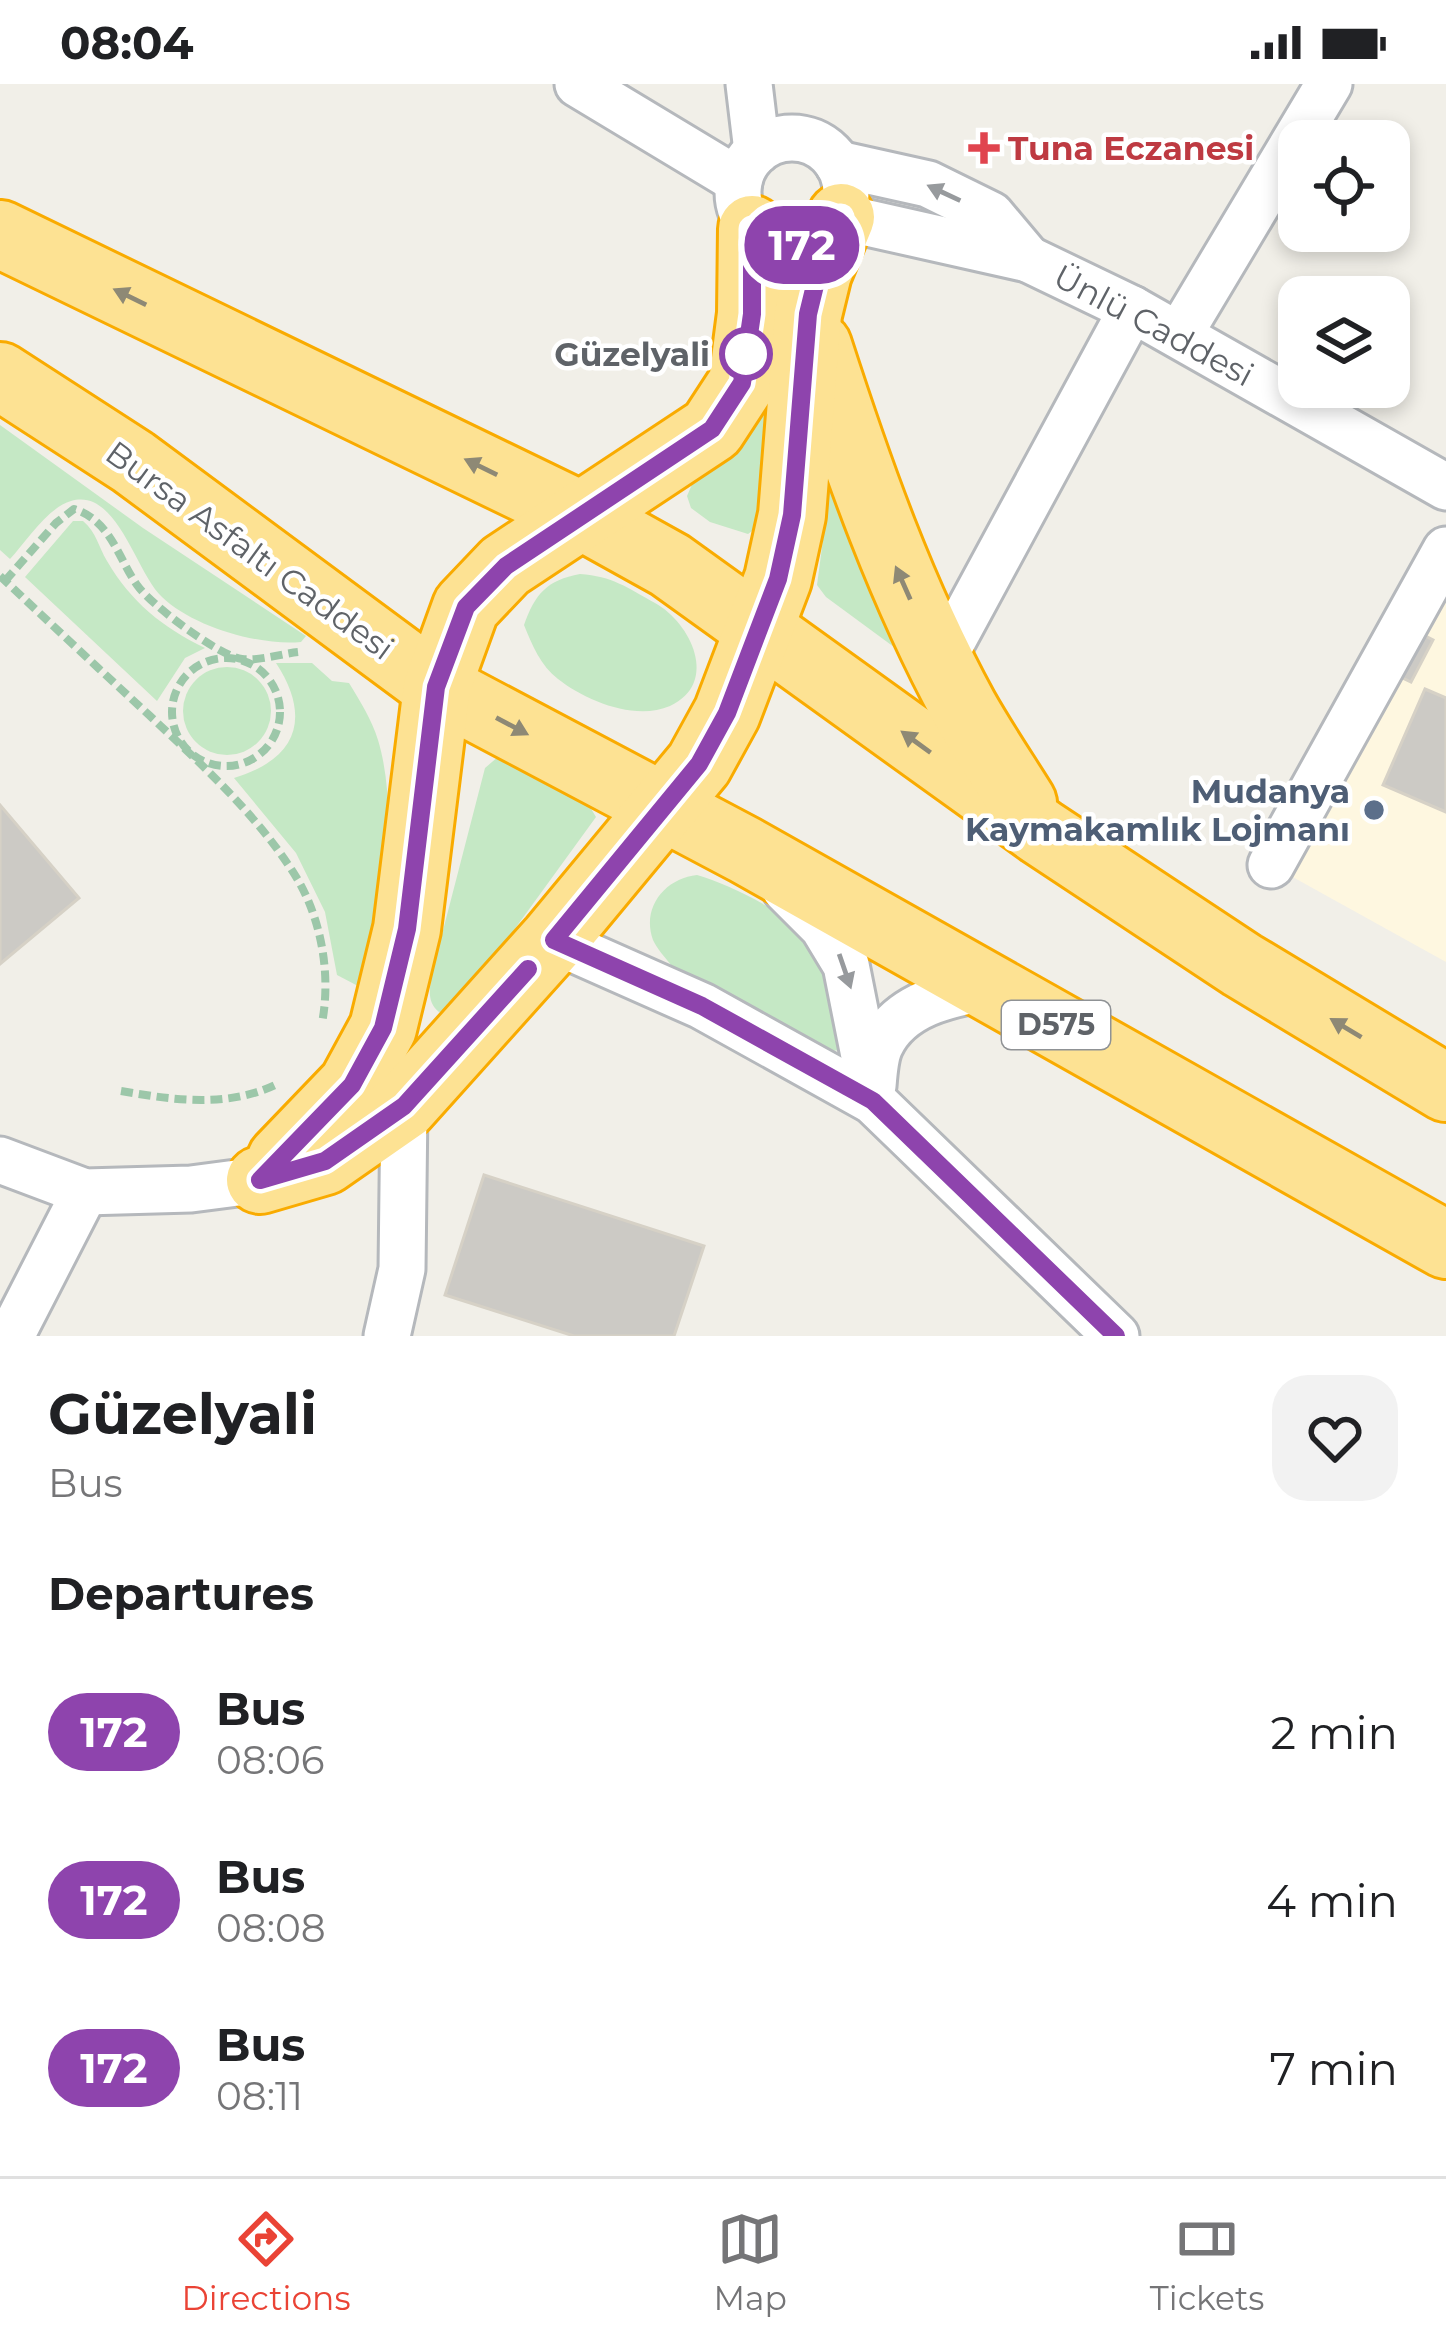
<!DOCTYPE html>
<meta charset="utf-8">
<style>
:root{--surface:#fff;--page:#f2f2f2;--text:#202124;--muted:#757577;--line:#e0e0e0;--accent:#ea4335}
body{margin:0;font-family:Montserrat,sans-serif;background:var(--page);color:var(--text);height:100vh;display:flex;flex-direction:column;font-size:45px;white-space:nowrap}
*{box-sizing:border-box;margin:0}
p{font-size:39px;color:var(--muted)}
.icon{flex:none;width:66px;height:66px;fill:none;stroke:currentColor;stroke-width:2;stroke-linecap:round;stroke-linejoin:round}
.map{position:relative;height:1252px;overflow:hidden}
.drawer{display:flex;flex-direction:column;background:var(--surface);flex:1}
.drawer>*{flex:none}
.badge{padding:0 24px;border-radius:39px;font-size:42px;line-height:78px}
.buttons{position:absolute;left:1278px;top:36px;display:grid;gap:24px}
.buttons a{display:grid;place-items:center;width:132px;height:132px;border-radius:24px;background:var(--surface);box-shadow:0 6px 18px #0003;font-size:60px}
.map>.badge{position:absolute;translate:-50% -50%;box-shadow:0 0 0 6px #fff}
h2{padding:0 48px;font-size:45px;line-height:108px}
.round{display:grid;place-items:center;flex:none;width:126px;height:126px;border-radius:36px;background:var(--page)}
.head{display:flex;align-items:center;justify-content:space-between;height:204px;padding:0 48px}
h1{font-size:57px;font-weight:700;line-height:90px}
ul{padding:0;list-style:none}
li{display:flex;align-items:center;gap:36px;height:168px;padding:0 48px}
li div{flex:1}
li b{display:block;font-size:45px}
li em{font-style:normal}
li .badge{min-width:132px;font-weight:700;text-align:center}
.status{display:flex;justify-content:space-between;align-items:center;height:84px;padding:0 60px;background:var(--surface);direction:ltr}
.status svg{height:33px;fill:currentColor}
.tabs{display:flex;justify-content:space-around;align-items:center;height:168px;border-top:3px solid var(--line);background:var(--surface);font-size:33px;color:var(--muted)}
.tabs a{display:grid;justify-items:center;gap:6px}
.tabs .selected{color:var(--accent)}
.map>svg:first-child{display:block}
.commercial{fill:#fef7e0}
.green{fill:#c5e8c5}
.building{fill:#cccac5;stroke:#d6d1c6;stroke-width:3}
.lines{fill:none;stroke-linecap:round;stroke-linejoin:round}
.minor-casing{stroke:#b5b8bc;stroke-width:51}
.highway-casing{stroke:#f9ab00;stroke-width:72}
.path{stroke:#9cc7a9;stroke-width:8;stroke-dasharray:12 6;stroke-linecap:butt}
.minor{stroke:#fff;stroke-width:45}
.highway{stroke:#fde293;stroke-width:66}
.oneway{fill:#979a9d}
.oneway2{fill:#8e8975}
.line-casing{stroke:#fff;stroke-width:27}
.line{stroke:#8e44ad;stroke-width:18}
.health-dot{fill:#e0444e;stroke:#fff;stroke-width:4.5}
.stop-dot{fill:#fff;stroke:#8e44ad;stroke-width:6}
.service-dot{fill:#5c6f8a;stroke:#fff;stroke-width:4.5}
.labels{text-anchor:middle;stroke-width:9;stroke-linejoin:round;paint-order:stroke}
.shield{fill:#fff;stroke:#8f9295;stroke-width:3}
.shield-label{font-size:30px;font-weight:bold;fill:#5f6368}
.health-label{font-size:33px;font-weight:bold;fill:#be3a42;stroke:#fff;text-anchor:start}
.street-label{font-size:33px;fill:#5f6368;stroke:#fff}
.stop-label{font-size:33px;font-weight:bold;fill:#5f6368;stroke:#fff;text-anchor:end}
.service-label{font-size:33px;font-weight:bold;fill:#4e5e75;stroke:#fff;text-anchor:end}
</style>
<div class="status"><b>08:04</b><svg viewBox="0 0 49 12"><path d="M0 12V9h3v3zM5 12V6h3v6zM10 12V3h3v9zM15 12V0h3v12zM26 1h20v11H26zM47 4h2v5h-2z"/></svg></div>
<div class="map">
<svg width="1446" height="1252" viewBox="0 0 1446 1252">
<rect width="100%" height="100%" fill="#f1efe8"/>
<!-- commercial -->
<path class="commercial" d="M1446 466V878L1271 781Z"/>
<!-- green -->
<g class="green">
<path d="M785 178 794 184 760 441 748 450 710 438 691 424 687 412 693 398 719 376 767 287Z"/>
<path d="M0 341 143 444 306 552 301 558C260 562 193 543 162 513 136 489 117 403 71 417 47 424 26 458 10 475L0 466Z"/>
<path d="M824 385 913 577 826 513 817 501 826 433Z"/>
<path d="M73 437H83C97 449 98 462 107 477 131 518 162 543 205 564L185 574 157 617 25 493Z"/>
<path d="M580 490C612 492 628 504 655 519 691 539 720 599 670 622 635 637 586 617 558 595 541 582 532 561 524 541 535 510 547 496 580 490Z"/>
<path d="M276 579H312L332 597 349 599C360 617 372 636 378 656 399 725 386 837 358 902L337 891 325 828 296 769 234 694C297 675 312 634 276 579Z"/>
<circle cx="227" cy="627" r="44"/>
<path d="M499 672 590 723 596 733 474 901 453 925 439 928C426 917 430 904 432 889L485 684Z"/>
<path d="M697 791C741 804 818 843 831 890 838 914 839 941 842 966L828 967 671 881C665 873 657 865 653 856 641 823 666 794 697 791Z"/>
</g>
<!-- building -->
<g class="building">
<path d="M1404 541 1433 556 1411 598 1382 584Z"/>
<path d="M1425 605 1446 614V728L1383 701Z"/>
<path d="M0 721 79 814 0 880Z"/>
<path d="M484 1091 704 1162 674 1252H574L445 1211Z"/>
</g>
<g class="lines">
<defs>
<g id="minor">
<path d="M578 0 739 97"/>
<path d="M749 0 757 67"/>
<circle cx="792" cy="108" r="54"/>
<path d="M838 80 928 100 991 131 1028 175"/>
<path d="M841 133 1028 175 1132 225 1446 403"/>
<path d="M1179 251 1329 0"/>
<path d="M941 578 1132 225"/>
<path d="M1271 781 1446 466"/>
<path d="M785 805 823 843 846 881 873 1017"/>
<path d="M553 856 702 922 873 1017 1116 1252"/>
<path d="M873 1002C874 990 875 973 880 962 899 920 949 910 989 903"/>
<path d="M0 1076 85 1108 191 1105 260 1096"/>
<path d="M11 1252 85 1108"/>
<path d="M387 1252 402 1185 404 1022"/>
</g>
<g id="highway">
<path d="M0 150 580 431 670 481 1041 748 1242 881 1446 1004"/>
<path d="M818 262C858 386 901 508 964 624 982 656 1003 687 1023 719"/>
<path d="M0 292 133 378 437 603 745 766 1446 1161"/>
<path d="M281 1075 352 1001 383 944 407 845 437 603 466 523 505 482 712 345 742 299 751 230 752 145"/>
<path d="M260 1096 325 1077 404 1022 553 856 699 680 727 629 778 495 792 431 808 230 818 189 841 133"/>
</g>
</defs>
<!-- minor casing -->
<use href="#minor" class="minor-casing"/>
<!-- highway casing -->
<use href="#highway" class="highway-casing"/>
<!-- path -->
<g class="path">
<path d="M0 492C50 539 99 585 149 631 202 681 260 733 298 796 322 838 331 892 322 939"/>
<path d="M5 497 56 439 74 425C111 437 117 472 137 501 151 521 219 572 242 575 259 577 281 570 298 568"/>
<circle cx="226" cy="628" r="54"/>
<path d="M121 1007C173 1016 226 1024 275 1001"/>
</g>
<!-- minor -->
<use href="#minor" class="minor"/>
<!-- highway -->
<use href="#highway" class="highway"/>
</g>
<!-- one-way arrows -->
<defs><path id="oneway-solid" d="M-6-.8H1V-3.2L6.5 0L1 3.2V.8H-6Z" transform="scale(3)"/></defs>
<g class="oneway">
<use href="#oneway-solid" transform="translate(944 109) rotate(-155)"/>
<use href="#oneway-solid" transform="translate(845 887) rotate(71)"/>
</g>
<g class="oneway2">
<use href="#oneway-solid" transform="translate(130 213) rotate(-154)"/>
<use href="#oneway-solid" transform="translate(481 383) rotate(-154)"/>
<use href="#oneway-solid" transform="translate(903 499) rotate(-114)"/>
<use href="#oneway-solid" transform="translate(512 642) rotate(28)"/>
<use href="#oneway-solid" transform="translate(916 658) rotate(-144)"/>
<use href="#oneway-solid" transform="translate(1346 944) rotate(-149)"/>
</g>
<g class="lines">
<defs>
<path id="line" d="M528 885 404 1022 325 1077 260 1096 352 1001 383 944 407 845 436 603 466 523 506 482 712 345 742 299 752 230V145C784 170 816 165 841 133L818 189 808 230 792 431 778 495 727 629 699 680 554 856 702 922 873 1017 1116 1252"/>
</defs>
<!-- line casing -->
<use href="#line" class="line-casing"/>
<!-- line -->
<use href="#line" class="line"/>
</g>
<!-- markers -->
<path class="health-dot" d="M978 46h12v12h12v12h-12v12h-12v-12h-12v-12h12z"/>
<circle class="stop-dot" cx="746" cy="270" r="24"/>
<circle class="service-dot" cx="1374" cy="726" r="12"/>
<g class="labels">
<!-- shield labels -->
<rect class="shield" x="1002" y="917" width="108" height="48" rx="9"/>
<g class="shield-label">
<text x="1056" y="951">D575</text>
</g>
<!-- health labels -->
<g class="health-label">
<text x="1008" y="76">Tuna Eczanesi</text>
</g>
<!-- street labels -->
<g class="street-label">
<text transform="translate(1154 241) rotate(28)" y="12">Ünlü Caddesi</text>
<text transform="translate(250 466) rotate(36)" y="12">Bursa Asfaltı Caddesi</text>
</g>
<!-- stop labels -->
<g class="stop-label">
<text x="710" y="282">Güzelyali</text>
</g>
<!-- service labels -->
<g class="service-label">
<text x="1350" y="719">Mudanya<tspan x="1350" dy="38">Kaymakamlık Lojmanı</tspan></text>
</g>
</g>
</svg>
<div class="buttons">
<a><svg class="icon" aria-label="locate" viewBox="0 0 24 24"><circle cx="12" cy="12" r="6"/><path d="M12 2v4M12 18v4M2 12h4M18 12h4"/></svg></a>
<a><svg class="icon" aria-label="layers" viewBox="0 0 24 24"><path d="M12 4l9 5-9 5-9-5zM3 14l9 5 9-5"/></svg></a>
</div>
<b class="badge" style="left:802px;top:161px;background:#8e44ad;color:#fff">172</b>
</div>
<section class="drawer">
<div class="head"><div><h1>Güzelyali</h1><p>Bus</p></div><a class="round"><svg class="icon" aria-label="heart" viewBox="0 0 24 24"><path d="M12 20l-8-8c-3-5 5-10 8-4 3-6 11-1 8 4z"/></svg></a></div>
<h2>Departures</h2>
<ul>
<li><span class="badge" style="background:#8e44ad;color:#fff">172</span><div><b>Bus</b><p>08:06</p></div><em>2 min</em></li>
<li><span class="badge" style="background:#8e44ad;color:#fff">172</span><div><b>Bus</b><p>08:08</p></div><em>4 min</em></li>
<li><span class="badge" style="background:#8e44ad;color:#fff">172</span><div><b>Bus</b><p>08:11</p></div><em>7 min</em></li>
</ul>
</section>
<nav class="tabs">
<a class="selected"><svg class="icon" aria-label="directions" viewBox="0 0 24 24"><path d="M12 3l9 9-9 9-9-9zM9 14v-3h6M13 9l2 2-2 2"/></svg>Directions</a>
<a><svg class="icon" aria-label="map" viewBox="0 0 24 24"><path d="M3 6l6-2 6 2 6-2v14l-6 2-6-2-6 2zM9 4v14M15 6v14"/></svg>Map</a>
<a><svg class="icon" aria-label="tickets" viewBox="0 0 24 24"><path d="M3 7h18v10H3zM15 7v10"/></svg>Tickets</a>
</nav>
